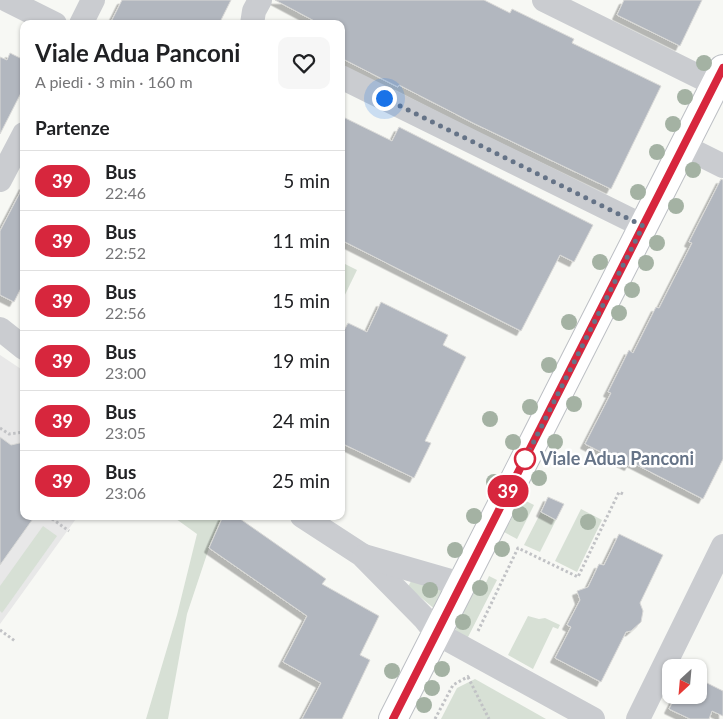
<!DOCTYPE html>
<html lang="it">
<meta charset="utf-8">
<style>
:root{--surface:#fff;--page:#f6f6f6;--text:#202124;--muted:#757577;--line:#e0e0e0}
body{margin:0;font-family:Lato,sans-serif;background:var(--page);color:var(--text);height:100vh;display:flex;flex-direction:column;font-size:19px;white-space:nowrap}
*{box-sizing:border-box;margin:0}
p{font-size:16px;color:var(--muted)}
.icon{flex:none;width:28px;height:28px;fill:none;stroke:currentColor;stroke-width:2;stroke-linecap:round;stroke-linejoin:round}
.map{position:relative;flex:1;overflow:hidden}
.side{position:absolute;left:20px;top:20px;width:325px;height:500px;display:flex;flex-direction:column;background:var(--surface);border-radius:10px;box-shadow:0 1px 4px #0004}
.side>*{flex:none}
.badge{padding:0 10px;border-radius:16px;font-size:18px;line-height:32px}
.needle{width:32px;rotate:206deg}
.tools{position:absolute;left:662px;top:659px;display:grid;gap:10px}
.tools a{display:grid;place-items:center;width:45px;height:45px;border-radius:10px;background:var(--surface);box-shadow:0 1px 4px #0004;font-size:25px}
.you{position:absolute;width:25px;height:25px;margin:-12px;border:4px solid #fff;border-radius:50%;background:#1a73e8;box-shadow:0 0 0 8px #1a73e833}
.map>.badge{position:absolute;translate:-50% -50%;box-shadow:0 0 0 2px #fff}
h2{padding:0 15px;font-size:19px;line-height:45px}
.round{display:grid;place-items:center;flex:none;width:52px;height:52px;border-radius:10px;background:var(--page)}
.summary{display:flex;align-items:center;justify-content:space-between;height:85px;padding:0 15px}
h1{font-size:24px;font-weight:700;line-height:38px}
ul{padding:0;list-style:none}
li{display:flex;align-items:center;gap:15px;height:60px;padding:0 15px;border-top:1px solid var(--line)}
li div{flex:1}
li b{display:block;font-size:19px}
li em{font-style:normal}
li .badge{min-width:55px;font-weight:700;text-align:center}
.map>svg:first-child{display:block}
.built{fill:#e8e8e8}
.green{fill:#d7e0d5}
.building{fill:#b2b7bf;stroke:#d9d9d7;filter:url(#shadow)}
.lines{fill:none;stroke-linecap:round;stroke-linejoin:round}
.secondary-casing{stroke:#bcbfc4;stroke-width:30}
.path{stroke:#c1c2c5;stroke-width:3;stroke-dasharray:2.5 2.5;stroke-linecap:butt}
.street{stroke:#caccd0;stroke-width:24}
.secondary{stroke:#fff;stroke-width:28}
.tree{fill:#a4b2a3}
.line-casing{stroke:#fff;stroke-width:11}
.line{stroke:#d7263d;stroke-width:8}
.walk{stroke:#657387;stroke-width:5;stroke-dasharray:0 9}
.stop-dot{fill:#fff;stroke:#d7263d;stroke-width:2.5}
.labels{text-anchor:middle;stroke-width:5;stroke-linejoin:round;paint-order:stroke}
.stop-label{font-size:18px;font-weight:bold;fill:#657387;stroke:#fff;text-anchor:start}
</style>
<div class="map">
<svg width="723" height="719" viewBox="0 0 723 719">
<defs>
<filter id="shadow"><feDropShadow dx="-4.5" dy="4.5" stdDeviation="0" flood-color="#0004"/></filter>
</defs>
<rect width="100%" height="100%" fill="#f7f8f4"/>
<!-- built -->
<path class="built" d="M0 355 24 371V516H78L0 624Z"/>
<!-- green -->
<g class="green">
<path d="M341 262 357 270 341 303Z"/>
<path d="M522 499 534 505 517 539 504 532Z"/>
<path d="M581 509 602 520 577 572 555 561Z"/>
<path d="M541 512 556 520 540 552 524 545Z"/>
<path d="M172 516H223L209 548 187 614 168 719H146L177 615 197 534Z"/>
<path d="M43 526 57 536 2 613 0 611V586Z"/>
<path d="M489 576 497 580 467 639 457 633 455 628 478 584 484 587Z"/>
<path d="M411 581 446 590 436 610 408 587Z"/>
<path d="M528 616 539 619 545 618 560 625 558 629 553 627 533 669 508 655Z"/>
<path d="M475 679 546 719H441L457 688Z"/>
</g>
<!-- building -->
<g class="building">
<path d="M122 0H231L219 24H110Z"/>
<path d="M275 0H484L510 13 512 9 574 39 572 43 661 86 611 189 473 123 399 85 398 87 341 58V24H320Z"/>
<path d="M624 0H702L680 46 617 15Z"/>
<path d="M10 53 24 60V87L0 134V57L7 60Z"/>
<path d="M341 116 392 141 399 127 593 225 574 262 560 255 521 331 341 240Z"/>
<path d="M721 179 723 180V459L703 499 631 462 629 466 585 444 611 393 608 392 629 350 633 353 656 307 659 308 692 243 689 242Z"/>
<path d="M24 185V282L14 302 0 295V231Z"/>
<path d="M381 302 448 335 443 345 466 357 425 441 431 443 414 478 341 443V336L348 323 367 332Z"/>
<path d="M0 437 11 445 24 442V516H35L0 565Z"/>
<path d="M548 497 564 504 556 520 541 512Z"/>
<path d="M223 516H236L326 579 322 584 379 616 360 655 370 660 342 719H302L321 683 283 662 307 616 209 548Z"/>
<path d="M619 534 663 555 640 603 643 611 641 622 631 631 626 632 601 682 555 658 571 627 567 625 580 600 577 591 588 587 599 564 604 565Z"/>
<path d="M699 679 723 691V716L712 711 709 719H690L669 709 676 695H699Z"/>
</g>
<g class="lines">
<defs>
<path id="secondary" d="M393 719 723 69"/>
</defs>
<!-- secondary casing -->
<use href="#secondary" class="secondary-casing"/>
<!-- path -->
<g class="path">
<path d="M0 428 9 434 24 432"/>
<path d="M48 516 69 531"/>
<path d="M0 630 15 641"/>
<path d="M478 631 518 548 578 577 619 492 623 494"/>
<path d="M468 677 489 719"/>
<path d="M435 719 453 685 469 676"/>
</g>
<!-- street -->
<g class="street">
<path d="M7 0 55 24"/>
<path d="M544 0 714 84"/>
<path d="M81 24 93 0"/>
<path d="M252 24 254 11 260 0"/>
<path d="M341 77 643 226"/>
<path d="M683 146 723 166"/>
<path d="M0 180 24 134"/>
<path d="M0 329 24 348"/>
<path d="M302 516 362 555 424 618 436 633 593 719"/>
<path d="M364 556 461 584"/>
<path d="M638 719 723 546"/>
</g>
<!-- secondary -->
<use href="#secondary" class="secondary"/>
</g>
<!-- trees -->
<g class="tree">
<circle cx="704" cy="63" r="8"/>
<circle cx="685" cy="97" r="8"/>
<circle cx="673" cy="124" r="8"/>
<circle cx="657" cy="152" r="8"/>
<circle cx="693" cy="170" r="8"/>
<circle cx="638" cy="192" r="8"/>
<circle cx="676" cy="206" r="8"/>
<circle cx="657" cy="243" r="8"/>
<circle cx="600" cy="262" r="8"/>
<circle cx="646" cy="263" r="8"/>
<circle cx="632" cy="290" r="8"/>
<circle cx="619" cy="313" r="8"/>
<circle cx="569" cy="322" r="8"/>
<circle cx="549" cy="365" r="8"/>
<circle cx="574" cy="404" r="8"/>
<circle cx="530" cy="407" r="8"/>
<circle cx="490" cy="419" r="8"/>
<circle cx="513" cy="442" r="8"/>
<circle cx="555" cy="442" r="8"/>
<circle cx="539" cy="478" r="8"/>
<circle cx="494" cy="482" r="8"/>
<circle cx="520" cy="514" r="8"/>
<circle cx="474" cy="516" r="8"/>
<circle cx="588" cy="522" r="8"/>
<circle cx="502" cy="549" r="8"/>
<circle cx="455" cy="550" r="8"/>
<circle cx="480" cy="588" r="8"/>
<circle cx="430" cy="590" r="8"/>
<circle cx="463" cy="622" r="8"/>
<circle cx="442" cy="669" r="8"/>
<circle cx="392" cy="671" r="8"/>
<circle cx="432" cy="688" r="8"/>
<circle cx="424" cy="705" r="8"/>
</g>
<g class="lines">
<defs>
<path id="line" d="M393 719 723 68"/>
</defs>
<!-- line casing -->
<use href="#line" class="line-casing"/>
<!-- line -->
<use href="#line" class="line"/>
<!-- walk -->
<path class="walk" d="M384 98 643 226 525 459"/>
</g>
<!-- markers -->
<circle class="stop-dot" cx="525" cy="459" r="10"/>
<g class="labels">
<!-- stop labels -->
<g class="stop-label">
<text x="540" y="465">Viale Adua Panconi</text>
</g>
</g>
</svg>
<div class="tools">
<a><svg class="needle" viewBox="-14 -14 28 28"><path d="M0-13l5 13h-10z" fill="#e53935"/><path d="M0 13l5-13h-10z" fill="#757577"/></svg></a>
</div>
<div class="you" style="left:384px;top:98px"></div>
<b class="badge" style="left:508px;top:491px;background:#d7263d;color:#fff">39</b>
<section class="side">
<div class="summary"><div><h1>Viale Adua Panconi</h1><p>A piedi · 3 min · 160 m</p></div><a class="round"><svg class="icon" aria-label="heart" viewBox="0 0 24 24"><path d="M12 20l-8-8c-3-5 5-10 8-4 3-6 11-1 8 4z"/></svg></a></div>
<h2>Partenze</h2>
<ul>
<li><span class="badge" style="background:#d7263d;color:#fff">39</span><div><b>Bus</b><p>22:46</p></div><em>5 min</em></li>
<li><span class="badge" style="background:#d7263d;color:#fff">39</span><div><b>Bus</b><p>22:52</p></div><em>11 min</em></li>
<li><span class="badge" style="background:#d7263d;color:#fff">39</span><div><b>Bus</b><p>22:56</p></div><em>15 min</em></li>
<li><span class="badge" style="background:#d7263d;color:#fff">39</span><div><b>Bus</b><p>23:00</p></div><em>19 min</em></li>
<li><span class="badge" style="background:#d7263d;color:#fff">39</span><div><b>Bus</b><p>23:05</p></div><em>24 min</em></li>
<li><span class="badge" style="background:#d7263d;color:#fff">39</span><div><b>Bus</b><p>23:06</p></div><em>25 min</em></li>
</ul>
</section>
</div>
